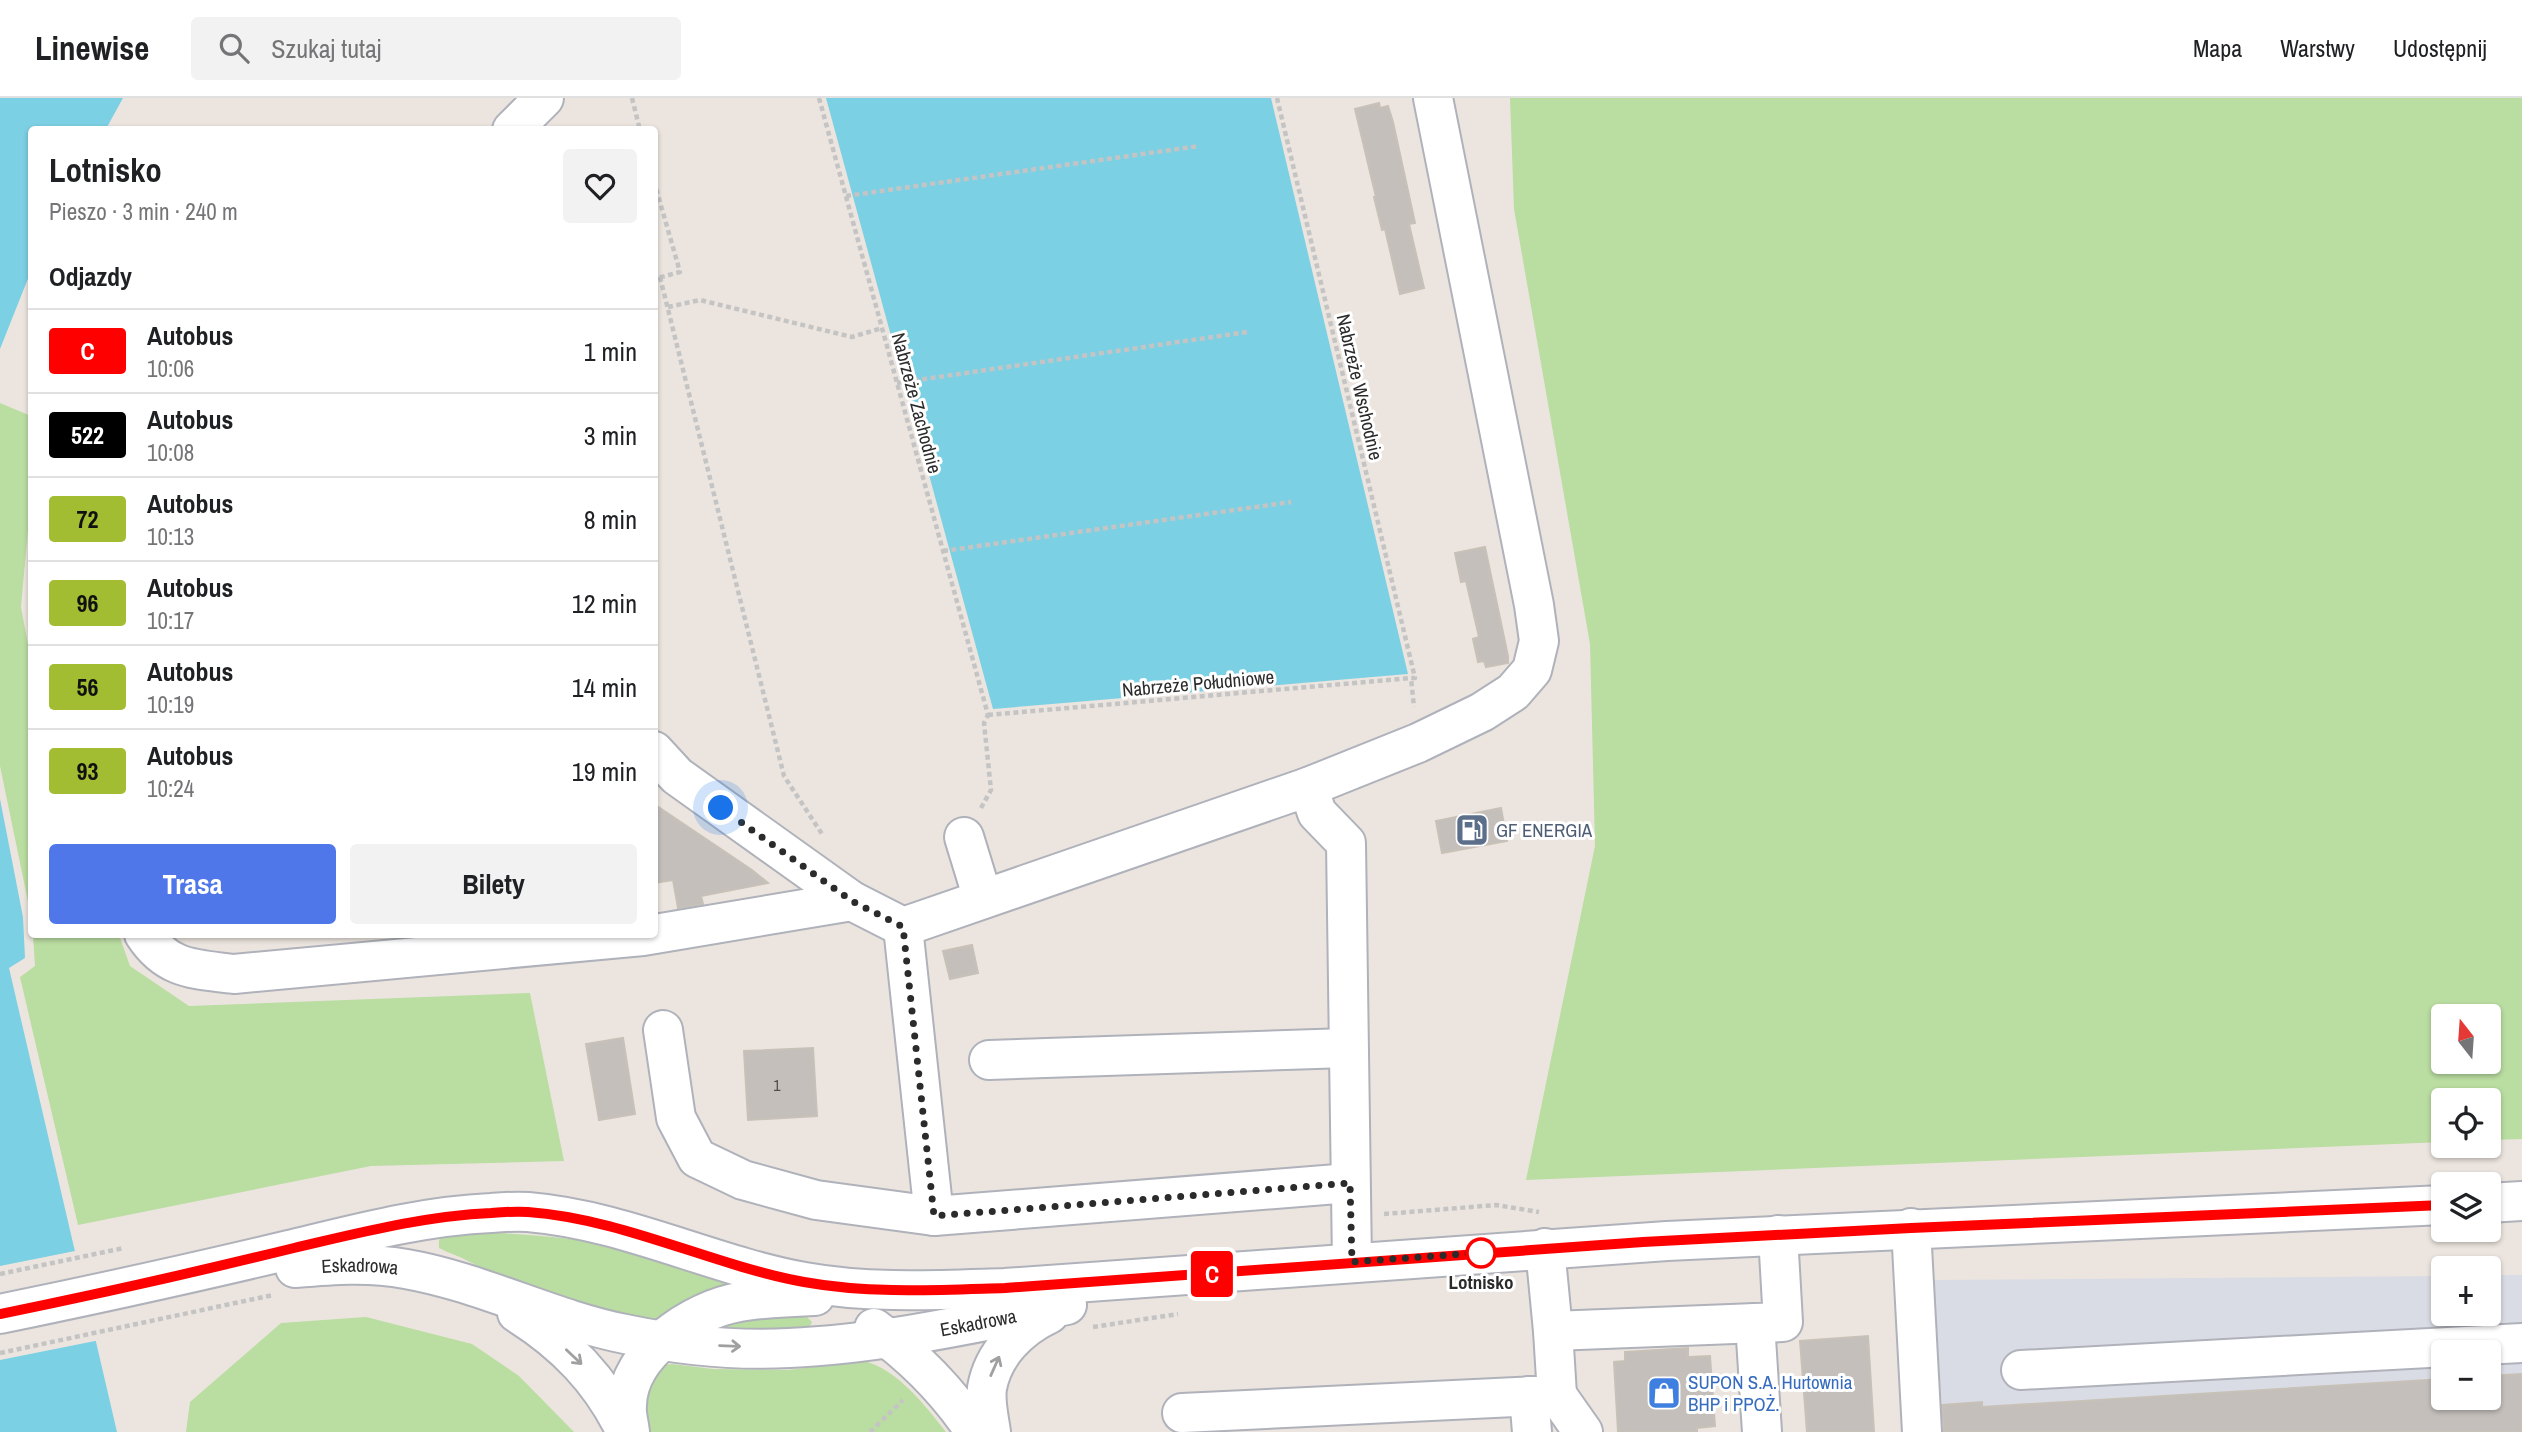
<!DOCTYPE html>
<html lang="pl">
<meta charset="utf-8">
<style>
:root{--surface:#fff;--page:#f2f2f2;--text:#202124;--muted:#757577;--line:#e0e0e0;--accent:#4f77e9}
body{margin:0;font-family:"Archivo Narrow",sans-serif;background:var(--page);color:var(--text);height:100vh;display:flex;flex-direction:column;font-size:26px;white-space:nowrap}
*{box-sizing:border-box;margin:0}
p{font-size:23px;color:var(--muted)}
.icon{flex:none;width:38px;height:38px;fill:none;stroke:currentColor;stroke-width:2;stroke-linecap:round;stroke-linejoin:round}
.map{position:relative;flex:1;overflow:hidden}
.details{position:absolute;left:28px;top:28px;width:630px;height:812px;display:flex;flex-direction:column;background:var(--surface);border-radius:7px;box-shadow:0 2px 5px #0004}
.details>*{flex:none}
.badge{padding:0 14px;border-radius:5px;font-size:24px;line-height:46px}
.needle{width:46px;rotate:343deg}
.fabs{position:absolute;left:2431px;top:906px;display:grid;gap:14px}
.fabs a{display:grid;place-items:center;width:70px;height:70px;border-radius:7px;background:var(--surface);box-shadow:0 2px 5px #0004;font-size:35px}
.you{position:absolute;width:35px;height:35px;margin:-18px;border:5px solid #fff;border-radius:50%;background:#1a73e8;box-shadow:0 0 0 10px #1a73e833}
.map>.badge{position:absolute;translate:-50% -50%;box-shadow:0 0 0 4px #fff}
h2{padding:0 21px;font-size:26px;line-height:63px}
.round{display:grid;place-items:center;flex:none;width:74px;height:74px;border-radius:7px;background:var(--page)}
.overview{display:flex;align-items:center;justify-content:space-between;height:119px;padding:0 21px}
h1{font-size:33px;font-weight:700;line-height:52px}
.primary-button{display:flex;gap:14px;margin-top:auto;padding:14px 21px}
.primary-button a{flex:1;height:80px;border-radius:7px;background:var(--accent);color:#fff;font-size:28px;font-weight:700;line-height:80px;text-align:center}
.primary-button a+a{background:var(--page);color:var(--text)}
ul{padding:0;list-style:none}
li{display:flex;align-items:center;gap:21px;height:84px;padding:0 21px;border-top:2px solid var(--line)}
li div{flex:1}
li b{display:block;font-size:26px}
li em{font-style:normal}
li .badge{min-width:77px;font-weight:700;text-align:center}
header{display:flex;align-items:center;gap:42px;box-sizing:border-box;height:98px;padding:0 35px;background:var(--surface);border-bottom:2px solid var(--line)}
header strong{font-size:33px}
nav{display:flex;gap:38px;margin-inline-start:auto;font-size:24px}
.search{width:490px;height:63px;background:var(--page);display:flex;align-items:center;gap:18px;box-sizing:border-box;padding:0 24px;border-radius:7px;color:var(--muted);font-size:26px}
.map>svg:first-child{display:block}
.airport{fill:#dadce5;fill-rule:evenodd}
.green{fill:#badda1;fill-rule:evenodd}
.water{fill:#7cd0e3}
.pier{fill:#ece5df}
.building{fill:#c4bfbb;stroke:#c7c1b8;stroke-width:2}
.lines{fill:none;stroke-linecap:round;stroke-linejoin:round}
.minor-casing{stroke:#afb2ba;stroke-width:42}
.path{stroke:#c4c4c4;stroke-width:4.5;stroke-dasharray:5 3.5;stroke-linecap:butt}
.minor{stroke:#fff;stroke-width:38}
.oneway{stroke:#a0a0a0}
.line-casing{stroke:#fff;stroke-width:16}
.line{stroke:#f00;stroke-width:10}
.walk{stroke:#2b2b2b;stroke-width:7;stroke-dasharray:0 12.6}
.stop-dot{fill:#fff;stroke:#f00;stroke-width:3.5}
.labels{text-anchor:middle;stroke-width:6;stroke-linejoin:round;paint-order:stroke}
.number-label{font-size:16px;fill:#51504f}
.street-label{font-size:19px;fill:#2b2b2b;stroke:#fff}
.service-label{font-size:19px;fill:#4e5e75;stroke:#fff;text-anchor:start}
.stop-label{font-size:19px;font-weight:bold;fill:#2b2b2b;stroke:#fff}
.shop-label{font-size:19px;fill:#366cbe;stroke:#fff;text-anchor:start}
</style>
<header>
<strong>Linewise</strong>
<div class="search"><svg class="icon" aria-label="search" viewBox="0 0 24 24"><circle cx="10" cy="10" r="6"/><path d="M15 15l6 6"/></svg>Szukaj tutaj</div>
<nav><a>Mapa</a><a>Warstwy</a><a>Udostępnij</a></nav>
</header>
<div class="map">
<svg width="2522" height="1334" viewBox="0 0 2522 1334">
<rect width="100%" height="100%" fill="#ece5df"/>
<!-- airport -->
<path class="airport" d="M2489 1177H2522V1334H1944L1931 1182 2443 1178V1216H2488ZM2443 1255H2488V1300H2443Z"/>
<!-- green -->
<g class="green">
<path d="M1510 0H2522V1041L2489 1042 2488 1003H2443V1044L1526 1082 1595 748 1590 546 1514 111ZM2443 919H2488V964H2443Z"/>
<path d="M0 305 31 318V398L21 509 32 568 31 818 0 668Z"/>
<path d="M119 837 130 868 189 908 530 895 564 1063 371 1068 78 1127 20 879 35 868 33 837Z"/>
<path d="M500 1135C530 1137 561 1139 591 1144 639 1152 686 1169 732 1183V1190C706 1198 675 1202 657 1225 594 1211 527 1193 468 1163 459 1158 448 1155 439 1150V1142L445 1136Z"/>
<path d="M800 1217 806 1218 812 1224 808 1232 765 1235 708 1229 736 1223Z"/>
<path d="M366 1219 472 1246 519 1278 574 1334H186L190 1304 281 1225Z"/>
<path d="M864 1263C898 1272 925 1307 946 1334H648L644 1311 647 1286 664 1267 672 1266 713 1271 788 1272Z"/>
</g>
<!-- water -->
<g class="water">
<path d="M0 0H123L106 31 32 32 31 173 0 251Z"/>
<path d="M826 0H1271L1408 576 993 611Z"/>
<path d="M0 701 23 819 25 860 9 870 117 1334H0Z"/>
</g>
<!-- pier -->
<path class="pier" d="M80 1152 100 1242 0 1262V1168Z"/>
<!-- building -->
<g class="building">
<path d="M1379 5 1380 10 1388 8 1393 24 1415 125 1409 126 1424 190 1400 196 1385 131 1382 132 1374 99H1376L1355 11Z"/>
<path d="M1485 449 1508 558V565L1486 569 1484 563 1478 564 1473 541 1479 539 1466 483 1461 484 1455 455Z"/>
<path d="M654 706 752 772 768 785 701 798 703 806 678 810 673 782 654 785Z"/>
<path d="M1501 710 1507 743 1442 755 1436 723Z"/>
<path d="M972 847 978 875 950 881 943 853Z"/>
<path d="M623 940 635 1016 599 1022 586 946Z"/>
<path d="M813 950 817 1018 748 1022 744 953Z"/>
<path d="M1868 1238 1874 1334H1807L1800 1243Z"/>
<path d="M1688 1250V1259L1710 1258 1715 1328 1697 1330V1334H1618L1614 1264 1625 1263V1254Z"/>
<path d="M2522 1276V1334H1944L1942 1307 1982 1304V1309L2443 1281V1300H2488V1278Z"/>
</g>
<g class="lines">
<defs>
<g id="minor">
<path d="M512 32 544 0"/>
<path d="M654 653 677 678 852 803 903 829 1308 689 1418 645 1482 614 1513 594 1532 572 1539 543 1534 507 1433 0"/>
<path d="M1308 689 1317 715 1346 745 1352 1164"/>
<path d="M964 739 983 801"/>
<path d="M903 829 934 1118 1350 1085"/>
<path d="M144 836C168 873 196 871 234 876L643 838 852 803"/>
<path d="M663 932 676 1020 697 1060 743 1082 816 1102 934 1118"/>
<path d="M989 962 1347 950"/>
<path d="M2488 1105 2522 1103"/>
<path d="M1911 1130 1922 1334"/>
<path d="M1545 1150 1553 1233"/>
<path id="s1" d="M295 1170C332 1167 369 1164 406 1171 481 1184 550 1221 625 1236 678 1247 735 1253 789 1250 882 1246 975 1225 1067 1207"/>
<path d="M517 1215C565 1245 601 1282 626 1334"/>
<path d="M0 1216C97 1196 193 1175 289 1152 356 1136 422 1118 491 1115 503 1114 516 1113 528 1114 624 1122 711 1167 804 1184 870 1196 938 1192 1005 1190L1667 1143 2443 1107"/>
<path d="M1755 1225 1762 1334"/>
<path d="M874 1230C913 1258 948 1293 975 1334"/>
<path d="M2021 1272 2522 1245"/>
<path d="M1557 1297 1583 1334"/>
<path d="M1529 1298 1532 1334"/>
<path d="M1182 1315 1557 1297 1553 1233 1783 1224 1778 1137"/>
<path d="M630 1334C629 1325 626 1316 627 1307 628 1255 693 1212 739 1204 764 1200 790 1199 815 1198"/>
<path d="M991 1334C989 1320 985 1304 987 1290 993 1256 1019 1230 1049 1216"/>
</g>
</defs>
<!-- minor casing -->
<use href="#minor" class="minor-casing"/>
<!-- path -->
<g class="path">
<path d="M632 0 640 32"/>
<path d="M819 0 988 617"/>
<path d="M1277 0 1415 580H1411L1414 609"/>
<path d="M654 83 680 174 654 181"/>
<path d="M846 98 1199 48"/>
<path d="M660 179 784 678 822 736"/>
<path d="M668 209 700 202 852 239 882 230"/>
<path d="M897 285 1247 234"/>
<path d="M943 453 1291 404"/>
<path d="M988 617 1411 580"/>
<path d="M981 710 991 692 984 625 988 617"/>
<path d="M1384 1116 1496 1107 1539 1114"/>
<path d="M0 1176 124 1150"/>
<path d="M1093 1229 1178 1216"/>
<path d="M0 1255 273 1197"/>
<path d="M870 1334 903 1302"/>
</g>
<!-- minor -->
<use href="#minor" class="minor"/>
</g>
<!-- one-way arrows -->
<defs><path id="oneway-shaft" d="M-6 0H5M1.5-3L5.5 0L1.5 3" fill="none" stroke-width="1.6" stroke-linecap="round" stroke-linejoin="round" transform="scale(1.75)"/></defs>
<g class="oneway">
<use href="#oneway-shaft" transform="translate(730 1248) rotate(2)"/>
<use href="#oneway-shaft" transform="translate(574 1259) rotate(43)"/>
<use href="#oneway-shaft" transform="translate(995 1268) rotate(-66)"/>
</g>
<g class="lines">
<defs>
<path id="line" d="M0 1216C99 1196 196 1174 294 1150 359 1135 424 1118 491 1115 503 1114 516 1113 528 1114 624 1121 711 1167 804 1184 870 1196 938 1192 1005 1190L1643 1144 1911 1130 2443 1107"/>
</defs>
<!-- line casing -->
<use href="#line" class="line-casing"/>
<!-- line -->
<use href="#line" class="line"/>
<!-- walk -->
<path class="walk" d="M721 710 852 803 903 829 934 1118 1350 1085 1352 1164 1490 1154 1481 1155"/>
</g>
<!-- icons -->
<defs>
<symbol id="fuel-square" viewBox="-11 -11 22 22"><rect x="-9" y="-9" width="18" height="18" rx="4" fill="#5c6f8a" stroke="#fff"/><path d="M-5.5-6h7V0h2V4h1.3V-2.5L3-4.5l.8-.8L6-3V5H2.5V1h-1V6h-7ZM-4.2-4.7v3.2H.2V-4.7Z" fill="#fff"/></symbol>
<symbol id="shop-square" viewBox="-11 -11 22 22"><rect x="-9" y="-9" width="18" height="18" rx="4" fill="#3f7fe0" stroke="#fff"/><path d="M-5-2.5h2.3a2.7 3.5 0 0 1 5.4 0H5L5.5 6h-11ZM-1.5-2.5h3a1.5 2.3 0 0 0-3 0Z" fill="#fff"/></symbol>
</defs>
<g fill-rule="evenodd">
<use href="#fuel-square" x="1453" y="713" width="38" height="38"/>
<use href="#shop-square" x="1645" y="1276" width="38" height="38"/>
</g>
<!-- markers -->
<circle class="stop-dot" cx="1481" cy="1155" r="14"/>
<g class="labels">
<!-- number labels -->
<g class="number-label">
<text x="777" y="993">1</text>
</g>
<!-- street labels -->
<g class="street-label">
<text transform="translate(1360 289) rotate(77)" y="7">Nabrzeże Wschodnie</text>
<text transform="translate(917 305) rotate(75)" y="7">Nabrzeże Zachodnie</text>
<text transform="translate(1198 585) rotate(-5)" y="7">Nabrzeże Południowe</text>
<text dy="7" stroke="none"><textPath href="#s1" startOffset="65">Eskadrowa</textPath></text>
<text dy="7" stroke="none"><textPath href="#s1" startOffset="696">Eskadrowa</textPath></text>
</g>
<!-- service labels -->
<g class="service-label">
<text x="1496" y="739">GF ENERGIA</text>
</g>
<!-- stop labels -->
<g class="stop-label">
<text x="1481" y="1191">Lotnisko</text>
</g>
<!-- shop labels -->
<g class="shop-label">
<text x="1688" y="1291">SUPON S.A. Hurtownia<tspan x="1688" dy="22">BHP i PPOŻ.</tspan></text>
</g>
</g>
</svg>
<div class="fabs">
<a><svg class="needle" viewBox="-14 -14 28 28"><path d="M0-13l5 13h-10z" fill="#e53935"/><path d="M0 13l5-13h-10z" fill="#757577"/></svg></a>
<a><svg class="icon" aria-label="locate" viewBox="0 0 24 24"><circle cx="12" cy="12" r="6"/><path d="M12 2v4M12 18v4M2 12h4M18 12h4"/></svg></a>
<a><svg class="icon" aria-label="layers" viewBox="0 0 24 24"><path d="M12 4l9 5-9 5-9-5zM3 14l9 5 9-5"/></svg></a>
<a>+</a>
<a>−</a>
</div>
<div class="you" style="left:721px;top:710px"></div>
<b class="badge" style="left:1212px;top:1176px;background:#f00;color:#fff">C</b>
<section class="details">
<div class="overview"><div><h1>Lotnisko</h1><p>Pieszo · 3 min · 240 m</p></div><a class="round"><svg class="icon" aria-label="heart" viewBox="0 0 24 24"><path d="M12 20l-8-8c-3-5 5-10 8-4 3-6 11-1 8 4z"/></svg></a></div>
<h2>Odjazdy</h2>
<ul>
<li><span class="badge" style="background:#f00;color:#fff">C</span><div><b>Autobus</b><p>10:06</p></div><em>1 min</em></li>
<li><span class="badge" style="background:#000;color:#fff">522</span><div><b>Autobus</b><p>10:08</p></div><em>3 min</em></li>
<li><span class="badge" style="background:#a2bd31;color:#111">72</span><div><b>Autobus</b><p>10:13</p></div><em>8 min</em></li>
<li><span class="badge" style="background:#a2bd31;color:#111">96</span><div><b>Autobus</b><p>10:17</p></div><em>12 min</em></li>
<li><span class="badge" style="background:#a2bd31;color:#111">56</span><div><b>Autobus</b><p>10:19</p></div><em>14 min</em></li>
<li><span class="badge" style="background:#a2bd31;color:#111">93</span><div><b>Autobus</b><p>10:24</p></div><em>19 min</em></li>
</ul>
<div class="primary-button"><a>Trasa</a><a>Bilety</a></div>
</section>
</div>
